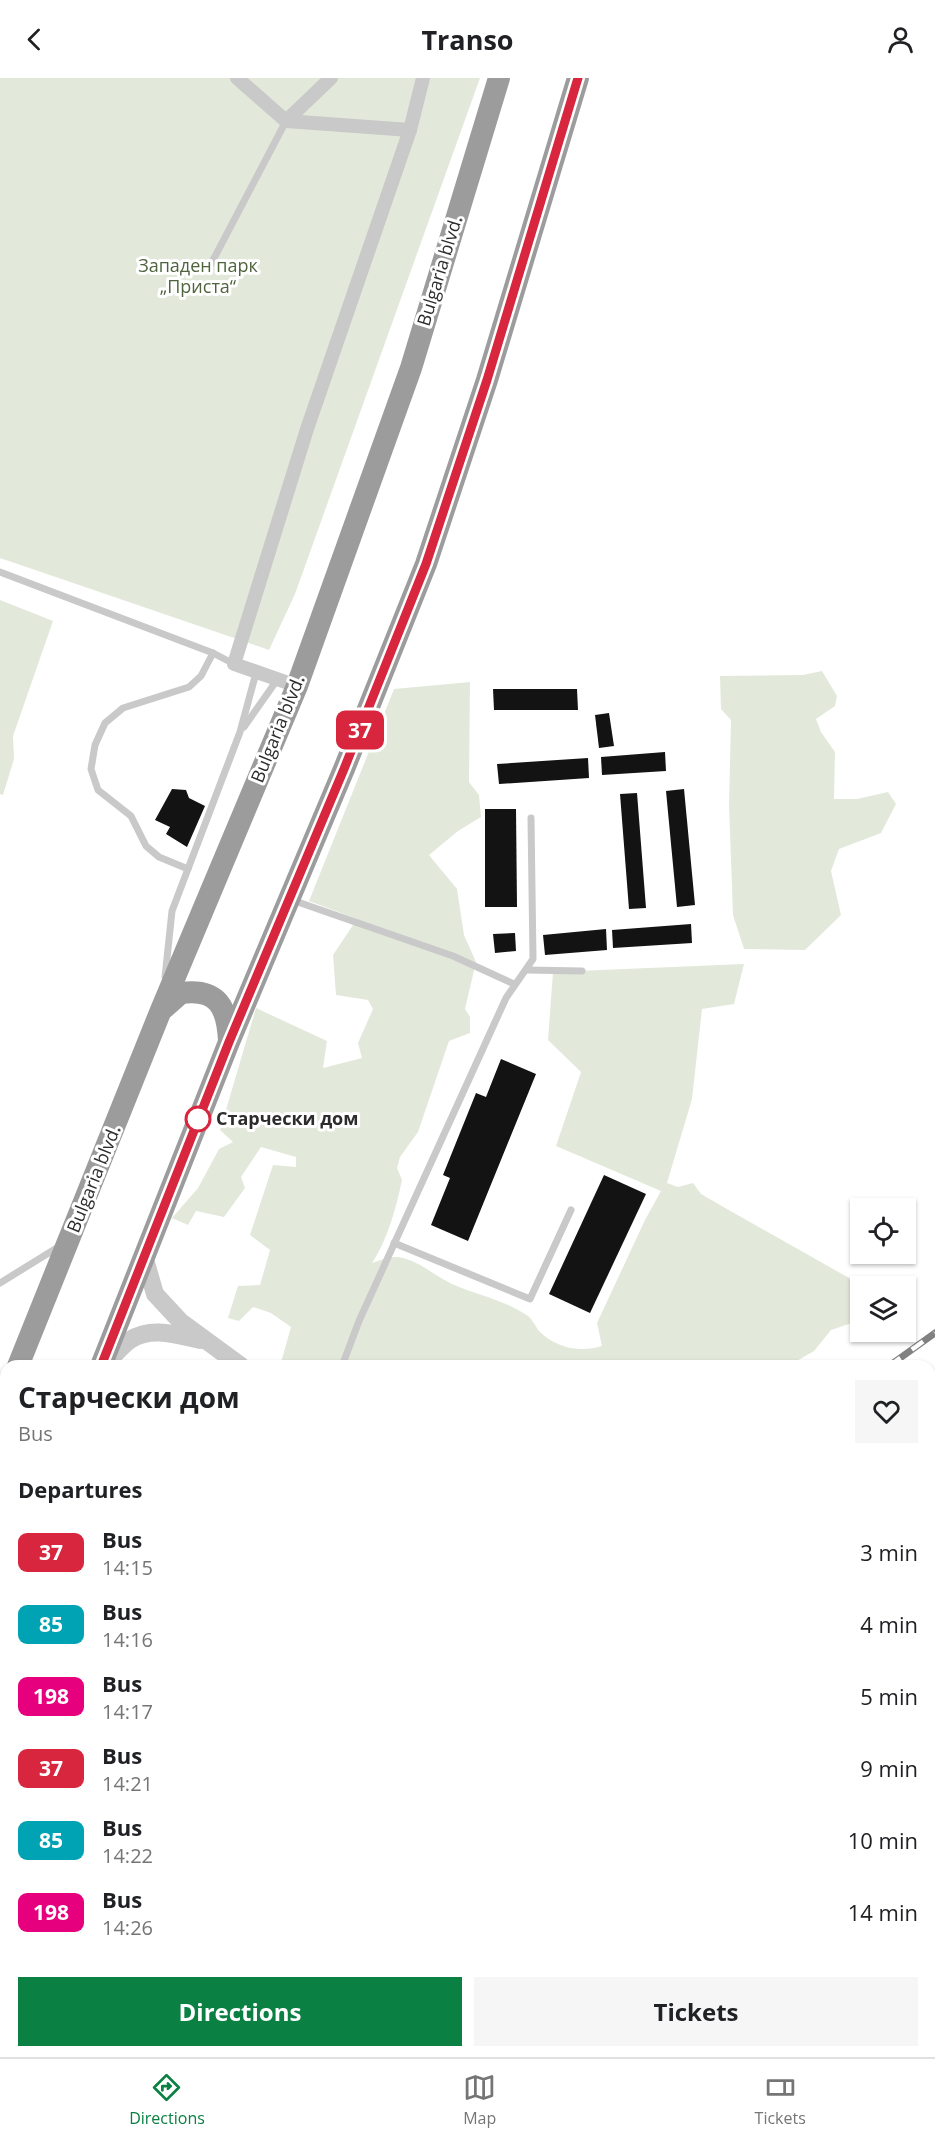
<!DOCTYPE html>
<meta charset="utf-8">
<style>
:root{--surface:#fff;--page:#f6f6f6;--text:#202124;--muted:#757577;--line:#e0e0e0;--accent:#0b8043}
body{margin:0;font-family:"Open Sans",sans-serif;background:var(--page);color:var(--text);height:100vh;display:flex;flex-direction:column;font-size:22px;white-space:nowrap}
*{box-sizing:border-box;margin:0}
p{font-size:20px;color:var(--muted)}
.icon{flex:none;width:33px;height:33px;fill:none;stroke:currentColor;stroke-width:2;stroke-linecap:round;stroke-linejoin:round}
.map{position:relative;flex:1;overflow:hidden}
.sheet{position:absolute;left:0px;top:1282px;width:936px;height:698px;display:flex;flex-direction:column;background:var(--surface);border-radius:18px 18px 0 0;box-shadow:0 2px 4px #0004}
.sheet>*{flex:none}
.badge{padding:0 12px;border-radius:9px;font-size:21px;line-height:39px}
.tools{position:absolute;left:850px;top:1120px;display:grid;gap:12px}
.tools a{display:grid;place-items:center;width:66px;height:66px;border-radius:0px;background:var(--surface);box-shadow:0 2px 4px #0004;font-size:30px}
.map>.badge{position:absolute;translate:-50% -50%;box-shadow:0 0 0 3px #fff}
h2{padding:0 18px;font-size:22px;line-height:54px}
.round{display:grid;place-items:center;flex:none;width:63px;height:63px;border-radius:0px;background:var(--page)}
.head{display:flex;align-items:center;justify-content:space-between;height:102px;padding:0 18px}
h1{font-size:28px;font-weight:700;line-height:45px}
.cta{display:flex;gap:12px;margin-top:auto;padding:12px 18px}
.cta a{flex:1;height:69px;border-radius:0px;background:var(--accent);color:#fff;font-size:24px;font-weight:700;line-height:69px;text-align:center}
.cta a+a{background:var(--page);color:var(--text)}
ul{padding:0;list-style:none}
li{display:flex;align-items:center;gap:18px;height:72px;padding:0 18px}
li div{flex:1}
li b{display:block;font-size:22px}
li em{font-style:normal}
li .badge{min-width:66px;font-weight:700;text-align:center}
header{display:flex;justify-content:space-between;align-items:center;height:78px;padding:0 18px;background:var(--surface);font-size:27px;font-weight:700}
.tab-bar{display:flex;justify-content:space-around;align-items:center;height:84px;border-top:2px solid var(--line);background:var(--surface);font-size:16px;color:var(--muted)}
.tab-bar a{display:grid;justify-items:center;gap:3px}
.tab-bar .selected{color:var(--accent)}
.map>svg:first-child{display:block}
.green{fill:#e2e9da}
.building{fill:#131313}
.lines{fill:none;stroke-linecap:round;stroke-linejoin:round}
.service{stroke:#c9c9c9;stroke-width:7}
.minor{stroke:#c9c9c9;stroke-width:14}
.tertiary{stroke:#c9c9c9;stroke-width:18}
.trunk{stroke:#9c9c9c;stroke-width:22}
.rail-casing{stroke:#818181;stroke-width:7}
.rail{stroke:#fff;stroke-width:4.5;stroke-dasharray:14;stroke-linecap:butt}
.line-casing{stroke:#fff;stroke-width:14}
.line{stroke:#d7263d;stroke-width:9}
.stop-dot{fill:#fff;stroke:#d7263d;stroke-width:3}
.labels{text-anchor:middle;stroke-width:6;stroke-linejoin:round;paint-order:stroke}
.park-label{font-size:18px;fill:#4f643d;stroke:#fff}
.street-label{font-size:18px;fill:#2c2c2c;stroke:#fff}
.stop-label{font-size:18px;font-weight:bold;fill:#2c2c2c;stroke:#fff;text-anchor:start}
</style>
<header><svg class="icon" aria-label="back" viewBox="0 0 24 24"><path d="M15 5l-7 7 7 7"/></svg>Transo<svg class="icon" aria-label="person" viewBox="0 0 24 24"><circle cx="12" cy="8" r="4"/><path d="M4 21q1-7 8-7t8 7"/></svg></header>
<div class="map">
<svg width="935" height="1979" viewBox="0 0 935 1979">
<rect width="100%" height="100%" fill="#fff"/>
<!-- green -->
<g class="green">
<path d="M0 0H480L295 516 269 572 0 480Z"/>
<path d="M0 522 53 543 13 658 14 681 3 717 0 716Z"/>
<path d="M822 593 837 618 835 628 816 641 821 654 835 674 834 721H857L888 714 896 726 881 755 839 771 831 793 841 837 805 872 744 871 733 837 729 727 731 642 721 631 720 598 803 597Z"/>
<path d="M470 604 469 704 479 717 481 739 458 753 429 777 457 811 464 857 476 884 465 931 470 939V955L449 963 418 1054 400 1079 397 1090 402 1102C396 1130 388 1161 372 1185 382 1182 392 1177 403 1180 422 1185 435 1198 452 1206 477 1217 505 1222 528 1238 533 1242 535 1248 539 1253 556 1270 580 1275 602 1268L597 1245 645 1142 661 1113 556 1068 581 994 548 962 553 894 744 886 734 926 702 931 692 1021 667 1105 678 1109 693 1105 701 1116 727 1131 865 1209H861V1236L852 1245 831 1252 814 1273 788 1288H280L291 1249 271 1235 253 1229 239 1243 228 1240 238 1208 260 1207 270 1172 250 1157 273 1087 296 1089V1079L261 1069 241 1099 245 1110 224 1139 196 1133 188 1147 172 1140 198 1110 219 1071 233 1064 220 1052 256 930 327 963 323 990 362 980 358 965 373 931 368 922 336 917 333 877 357 841 309 823 394 611Z"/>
<path d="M935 1736V1896L930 1892V1744Z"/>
</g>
<!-- building -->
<g class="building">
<path d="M493 611H577L578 632H494Z"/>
<path d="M609 635 614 668 599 670 595 637Z"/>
<path d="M665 674 666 693 602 697 601 679Z"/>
<path d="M588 680 589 700 499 706 497 686Z"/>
<path d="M172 711 186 712 189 720 205 728 187 769 166 756 170 749 155 742Z"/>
<path d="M684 711 695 827 677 829 666 713Z"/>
<path d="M637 715 646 830 629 831 620 716Z"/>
<path d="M485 731H516L517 829H485Z"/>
<path d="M691 846 692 865 613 870 612 852Z"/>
<path d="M606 851 607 872 545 877 543 857Z"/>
<path d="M515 855 516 873 495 875 493 856Z"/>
<path d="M501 981 536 996 468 1163 431 1147 450 1100 443 1097 476 1015 486 1019Z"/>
<path d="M604 1097 646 1116 590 1235 549 1216Z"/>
<path d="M930 1578 935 1581V1600L930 1597Z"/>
<path d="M931 1921 935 1923V1944L933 1943 930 1947Z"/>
<rect x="451" y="1974" width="23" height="5"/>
<path d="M484 1974H506V1979H483Z"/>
<path d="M556 1974H585V1979H555Z"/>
</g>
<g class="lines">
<!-- service -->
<g class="service">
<path d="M211 186 286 43"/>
<path d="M0 494 213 575 234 586"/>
<path d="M244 649 277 602"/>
<path d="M188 791 159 779 146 768 131 738 98 712 91 691 95 667 105 645 123 630 189 609 201 598 213 575"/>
<path d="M292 822 453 878 514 906"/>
<path d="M527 892 582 893"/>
<path d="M165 899 172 833 240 654 256 595"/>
<path d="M394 1165 530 1221 571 1132"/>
<path d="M0 1205 60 1168"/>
<path d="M342 1288 359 1243 506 920 533 881 531 740"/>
</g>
<!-- minor -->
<g class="minor">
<path d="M237 0 286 43 410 52"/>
<path d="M286 43 331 0"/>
<path d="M297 608 234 586 307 351 410 52 423 0"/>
<path d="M551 1979 552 1974"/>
<path d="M826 1979 827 1974"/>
</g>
<!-- tertiary -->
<g class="tertiary">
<path d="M144 1178 155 1216 181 1244 241 1288"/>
<path d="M103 1288C112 1280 121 1268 130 1262 152 1248 177 1257 200 1262"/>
<path d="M930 1563 935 1566"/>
</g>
<!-- trunk -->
<g class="trunk">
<path d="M164 930 181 915C218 910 227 929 229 962"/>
<path d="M18 1288 161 932 297 608 411 290 499 0"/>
<path d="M101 1288 229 964 344 691 426 486 487 302 578 0"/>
<path d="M0 1334 6 1320"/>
<path d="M0 1456 6 1457"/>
<path d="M0 1545 6 1530"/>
</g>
<defs>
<g id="rail">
<path d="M889 1288 935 1255"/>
<path d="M313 1979V1974"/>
</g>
</defs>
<!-- rail casing -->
<use href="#rail" class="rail-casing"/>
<!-- rail -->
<use href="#rail" class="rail"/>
</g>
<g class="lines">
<defs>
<path id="line" d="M101 1288 229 964 344 691 426 486 487 302 578 0"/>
</defs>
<!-- line casing -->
<use href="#line" class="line-casing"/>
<!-- line -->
<use href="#line" class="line"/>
</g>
<!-- markers -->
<circle class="stop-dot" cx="198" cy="1041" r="12"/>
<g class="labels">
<!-- park labels -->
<g class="park-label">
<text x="198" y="194">Западен парк<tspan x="198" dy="21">„Приста“</tspan></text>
</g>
<!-- street labels -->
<g class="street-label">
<text transform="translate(440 193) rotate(-73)" y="6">Bulgaria blvd.</text>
<text transform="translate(278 651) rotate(-68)" y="6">Bulgaria blvd.</text>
<text transform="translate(94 1101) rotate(-68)" y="6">Bulgaria blvd.</text>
</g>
<!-- stop labels -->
<g class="stop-label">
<text x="216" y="1047">Старчески дом</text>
</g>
</g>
</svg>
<div class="tools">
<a><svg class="icon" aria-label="locate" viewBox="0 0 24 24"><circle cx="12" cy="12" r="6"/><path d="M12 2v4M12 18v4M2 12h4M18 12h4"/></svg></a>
<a><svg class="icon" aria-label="layers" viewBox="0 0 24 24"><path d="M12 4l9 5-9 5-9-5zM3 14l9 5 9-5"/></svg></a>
</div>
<b class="badge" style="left:360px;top:652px;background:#d7263d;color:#fff">37</b>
<section class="sheet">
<div class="head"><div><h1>Старчески дом</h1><p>Bus</p></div><a class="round"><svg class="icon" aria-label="heart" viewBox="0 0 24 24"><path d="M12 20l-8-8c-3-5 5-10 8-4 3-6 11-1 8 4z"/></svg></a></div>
<h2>Departures</h2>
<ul>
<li><span class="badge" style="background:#d7263d;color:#fff">37</span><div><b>Bus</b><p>14:15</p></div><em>3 min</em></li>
<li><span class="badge" style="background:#00a3b4;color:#fff">85</span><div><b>Bus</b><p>14:16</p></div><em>4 min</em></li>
<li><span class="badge" style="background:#e6007e;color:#fff">198</span><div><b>Bus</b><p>14:17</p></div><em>5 min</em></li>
<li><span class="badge" style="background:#d7263d;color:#fff">37</span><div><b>Bus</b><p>14:21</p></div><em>9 min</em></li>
<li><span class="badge" style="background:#00a3b4;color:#fff">85</span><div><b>Bus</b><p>14:22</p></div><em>10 min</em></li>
<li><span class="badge" style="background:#e6007e;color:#fff">198</span><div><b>Bus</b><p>14:26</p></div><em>14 min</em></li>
</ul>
<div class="cta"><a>Directions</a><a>Tickets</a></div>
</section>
</div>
<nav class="tab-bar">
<a class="selected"><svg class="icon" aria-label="directions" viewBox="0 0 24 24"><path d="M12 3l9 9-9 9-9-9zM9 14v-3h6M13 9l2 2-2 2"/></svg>Directions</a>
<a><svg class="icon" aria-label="map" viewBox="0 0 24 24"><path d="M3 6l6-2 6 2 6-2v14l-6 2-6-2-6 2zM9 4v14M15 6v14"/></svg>Map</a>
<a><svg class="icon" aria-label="tickets" viewBox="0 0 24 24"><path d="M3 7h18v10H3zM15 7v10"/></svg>Tickets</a>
</nav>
